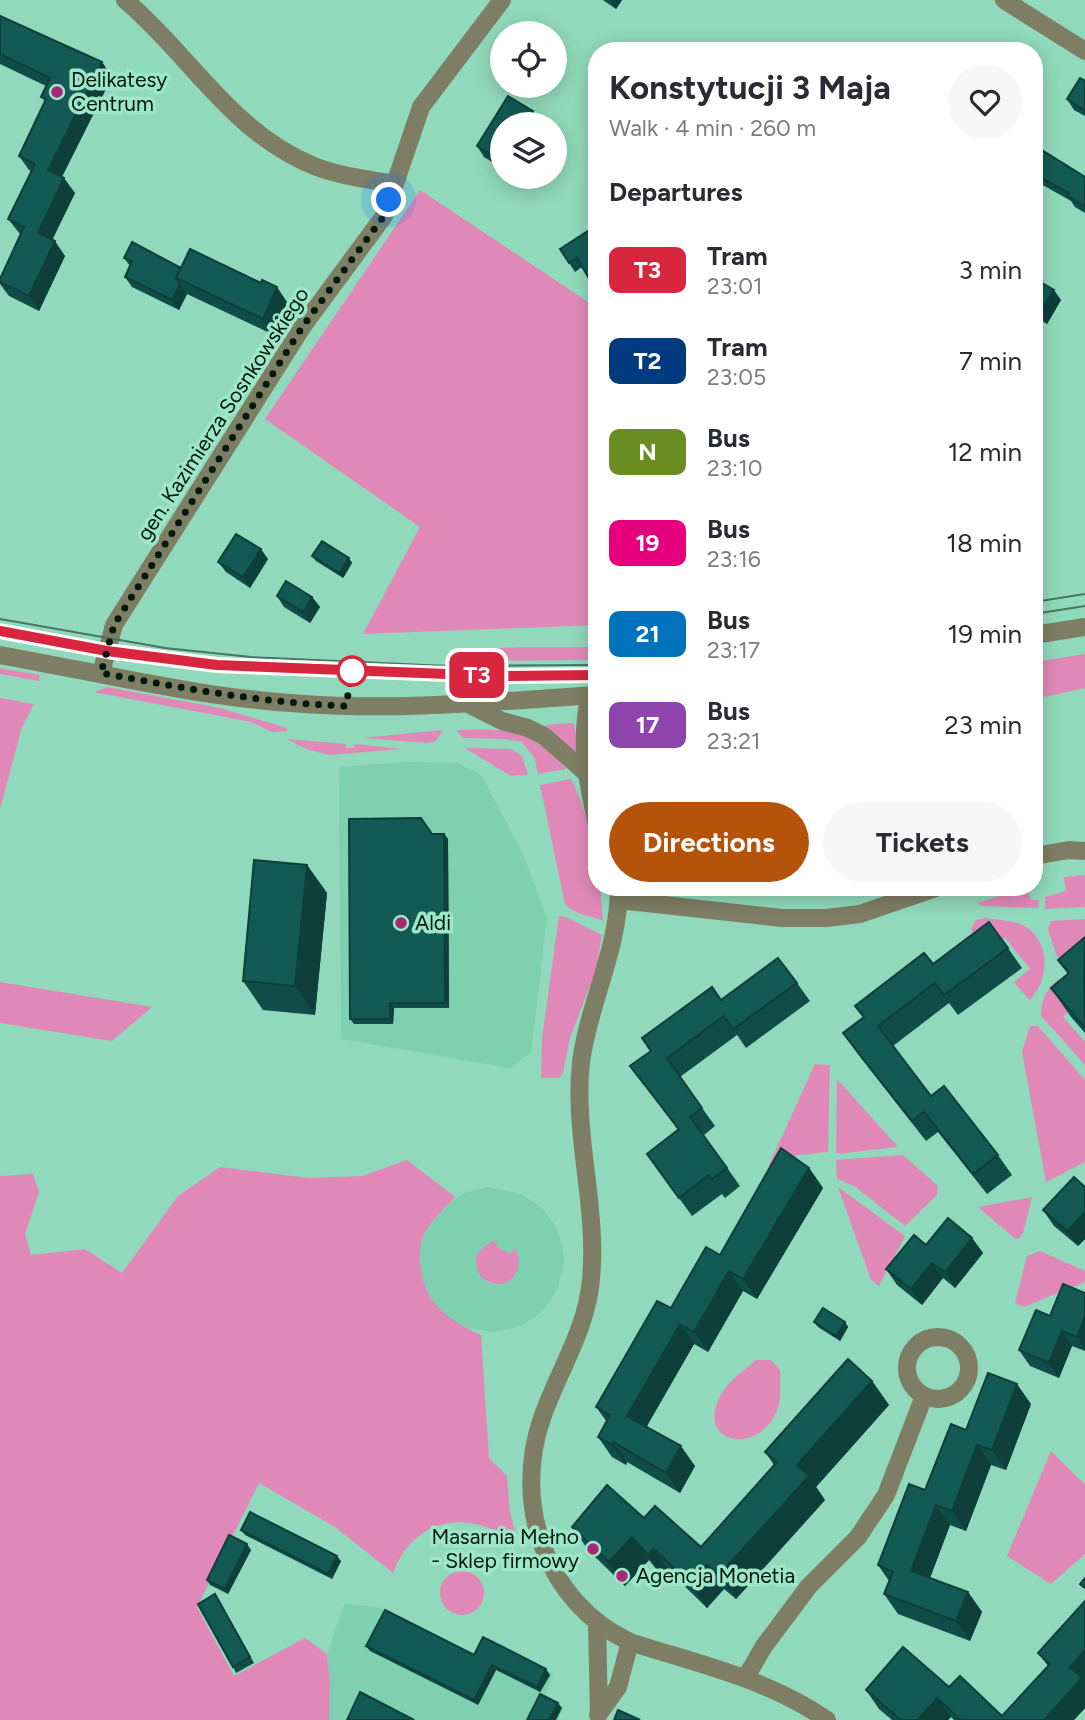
<!DOCTYPE html>
<meta charset="utf-8">
<style>
:root{--surface:#fff;--page:#f7f7f7;--text:#2b2b33;--muted:#7c7c81;--accent:#b45309}
body{margin:0;font-family:Figtree,sans-serif;background:var(--page);color:var(--text);height:100vh;display:flex;flex-direction:column;font-size:26px;white-space:nowrap}
*{box-sizing:border-box;margin:0}
p{font-size:23px;color:var(--muted)}
.icon{flex:none;width:38px;height:38px;fill:none;stroke:currentColor;stroke-width:2;stroke-linecap:round;stroke-linejoin:round}
.map{position:relative;flex:1;overflow:hidden}
.side{position:absolute;left:588px;top:42px;width:455px;height:854px;display:flex;flex-direction:column;background:var(--surface);border-radius:28px;box-shadow:0 4px 18px #0003}
.side>*{flex:none}
.badge{padding:0 14px;border-radius:10px;font-size:24px;line-height:46px}
.buttons{position:absolute;left:490px;top:21px;display:grid;gap:14px}
.buttons a{display:grid;place-items:center;width:77px;height:77px;border-radius:50%;background:var(--surface);box-shadow:0 4px 18px #0003;font-size:35px}
.you{position:absolute;width:35px;height:35px;margin:-18px;border:5px solid #fff;border-radius:50%;background:#1a73e8;box-shadow:0 0 0 10px #1a73e833}
.map>.badge{position:absolute;translate:-50% -50%;box-shadow:0 0 0 4px #fff}
h2{padding:0 21px;font-size:26px;line-height:63px}
.round{display:grid;place-items:center;flex:none;width:74px;height:74px;border-radius:37px;background:var(--page)}
.head{display:flex;align-items:center;justify-content:space-between;height:119px;padding:0 21px}
h1{font-size:33px;font-weight:700;line-height:52px}
.primary-button{display:flex;gap:14px;margin-top:auto;padding:14px 21px}
.primary-button a{flex:1;height:80px;border-radius:42px;background:var(--accent);color:#fff;font-size:28px;font-weight:700;line-height:80px;text-align:center}
.primary-button a+a{background:var(--page);color:var(--text)}
ul{padding:0;list-style:none}
li{display:flex;align-items:center;gap:21px;height:91px;padding:0 21px}
li div{flex:1}
li b{display:block;font-size:26px}
li em{font-style:normal}
li .badge{min-width:77px;font-weight:700;text-align:center}
.map>svg:first-child{display:block}
.built{fill:#7ed0b0;fill-rule:evenodd}
.green{fill:#e089b8}
.lines{fill:none;stroke-linecap:round;stroke-linejoin:round}
.minor{stroke:#7e7e64;stroke-width:18}
.tertiary{stroke:#7e7e64;stroke-width:18}
.tram{stroke:#467663;stroke-width:2}
.wall{fill:#114d48}
.shaded-wall{fill:#0e3f3b}
.building{fill:#145a54;stroke:#0e3f3b;stroke-width:2}
.line-casing{stroke:#fff;stroke-width:16}
.line{stroke:#d7263d;stroke-width:10}
.walk{stroke:#00190f;stroke-width:7;stroke-dasharray:0 12.6}
.poi-dot{fill:#a72777;stroke:#9ee6c9;stroke-width:2.5}
.stop-dot{fill:#fff;stroke:#d7263d;stroke-width:3.5}
.labels{text-anchor:middle;stroke-width:7;stroke-linejoin:round;paint-order:stroke}
.poi-label{font-size:21px;fill:#00190f;stroke:#9ee6c9;text-anchor:start}
.street-label{font-size:21px;fill:#00190f;stroke:#9ee6c9}
</style>
<div class="map">
<svg width="1085" height="1720" viewBox="0 0 1085 1720">
<rect width="100%" height="100%" fill="#91d9bc"/>
<!-- built -->
<g class="built">
<path d="M407 762 458 763 482 776 522 852 547 918 531 1053 510 1068 341 1039 339 767Z"/>
<path d="M488 1187 522 1194 541 1207 555 1225 562 1245 564 1262 558 1287 547 1306 538 1315 518 1327 495 1332 471 1329 455 1322 439 1310 429 1295 421 1277 420 1249 424 1233 438 1211 466 1192ZM496 1247 510 1254 495 1285 485 1281Z"/>
<path d="M344 1604 378 1607 477 1654 487 1637 507 1647 553 1674 545 1695 564 1707 558 1720H329L330 1681 327 1654Z"/>
</g>
<!-- green -->
<g class="green">
<path d="M420 190 597 308V625L363 634 420 527 265 419Z"/>
<path d="M521 647H597V660L455 661V650Z"/>
<path d="M1085 654V688L1034 699V662Z"/>
<path d="M0 668 40 675 39 681 0 674Z"/>
<path d="M107 687 220 708 287 728V731L272 732 251 722 94 692Z"/>
<path d="M0 698 34 704 22 727 0 809Z"/>
<path d="M572 723 574 724 580 757 544 727 546 725Z"/>
<path d="M443 730 436 741 428 743 362 738Z"/>
<path d="M456 730C508 729 529 727 566 769L538 774 535 759 522 742 503 739 463 738Z"/>
<path d="M286 739 346 744V748H354L355 744 402 749 330 755 309 750Z"/>
<path d="M465 748 511 749 522 756 528 775 511 776Z"/>
<path d="M571 779C587 812 597 850 597 887H600L603 921C590 915 575 915 565 904L540 785Z"/>
<path d="M1085 875V907L1045 909V897L1066 891 1064 877Z"/>
<path d="M1027 887 1031 900H1039L1038 908 981 906 977 903Z"/>
<path d="M559 916 566 917 602 935 596 970 570 1038 563 1073 559 1078H541L542 1038Z"/>
<path d="M984 918C996 920 1012 920 1022 925 1044 935 1049 961 1041 982 1039 989 1033 995 1030 1001L1014 982 1030 969 1005 938 988 951 971 929 976 920Z"/>
<path d="M1085 919V936L1067 959 1062 960 1057 957 1048 929 1051 921Z"/>
<path d="M1058 979 1079 1003 1063 1017 1085 1042V1065L1041 1016C1041 1000 1046 990 1058 979Z"/>
<path d="M0 982 152 1007 112 1041 0 1023Z"/>
<path d="M1030 1026H1038L1085 1080V1162L1046 1182 1022 1052Z"/>
<path d="M815 1064 830 1065 828 1152 798 1155 768 1167Z"/>
<path d="M837 1079 898 1147 836 1154Z"/>
<path d="M903 1155 938 1186 937 1195 905 1226 854 1186 837 1179 836 1160Z"/>
<path d="M407 1160 455 1197C446 1208 430 1221 424 1234 420 1243 420 1252 420 1261 423 1303 446 1319 481 1335L489 1458 507 1476 510 1513 517 1538 510 1540C466 1508 413 1519 393 1573L335 1527 259 1483 197 1607 234 1676 305 1638 327 1654 330 1681 329 1720H0V1176L33 1174 39 1192 25 1234 31 1255 85 1249 122 1273 178 1196 220 1167 309 1178 362 1176Z"/>
<path d="M838 1187 905 1236 879 1286 871 1280Z"/>
<path d="M1032 1197 1023 1233 1019 1239 1014 1238 978 1207Z"/>
<path d="M492 1241 497 1242V1247L510 1254 515 1248C522 1263 519 1275 506 1283 485 1288 471 1272 478 1252Z"/>
<path d="M1040 1251 1085 1271V1282L1024 1307 1015 1303 1027 1256Z"/>
<path d="M756 1360H771L780 1370C780 1381 781 1392 779 1403 767 1459 687 1446 724 1390 731 1379 746 1369 756 1360Z"/>
<path d="M1051 1451 1085 1485V1554L1051 1584 1007 1556Z"/>
<circle cx="462" cy="1593" r="22"/>
</g>
<g class="lines">
<!-- minor -->
<g class="minor">
<path d="M125 0C191 56 231 132 314 166 339 176 367 179 394 184"/>
<path d="M1004 0 1085 51"/>
<path d="M101 673 114 625 303 326 384 216 421 107 502 0"/>
<path d="M590 696C579 740 587 781 597 825"/>
<path d="M466 703 502 721 528 728 544 736 585 772"/>
<path d="M1034 856 1069 850 1085 851"/>
<path d="M619 887C619 949 589 1002 581 1062 573 1134 598 1207 591 1279 587 1329 558 1372 542 1418 512 1504 546 1603 630 1642 698 1664 768 1679 827 1720"/>
<path d="M619 900 782 918H826L860 914 939 887"/>
<circle cx="938" cy="1368" r="31"/>
<path d="M597 1623 599 1714"/>
<path d="M746 1677 764 1646 809 1586 858 1537 886 1495 924 1396"/>
<path d="M598 1715 618 1687 630 1642"/>
</g>
<!-- tertiary -->
<g class="tertiary">
<path d="M1034 635 1085 627"/>
<path d="M0 655C101 673 202 698 304 704 402 711 500 701 597 695"/>
</g>
<!-- tram -->
<g class="tram">
<path d="M1034 602 1085 594"/>
<path d="M1034 614 1085 606"/>
<path d="M0 619 165 648 251 657 448 666 597 665"/>
<path d="M0 631 178 661 242 666"/>
</g>
</g>
<!-- wall -->
<g class="wall">
<path d="M603 0H622L616 9Z"/>
<path d="M0 16 102 62 112 77 62 177 75 193 52 239 65 256 39 311 9 296 0 284V279L20 234 8 219 31 171 29 170 19 156 45 101 41 97 46 86 0 64Z"/>
<path d="M1085 81V116L1074 110 1067 99Z"/>
<path d="M508 96 533 111 540 121 539 124H502V168L484 157 477 146Z"/>
<path d="M1034 150 1085 177V213L1075 207 1071 201 1034 180Z"/>
<path d="M597 225 582 267 575 272 560 249Z"/>
<path d="M124 258 181 268 287 302 274 335 187 294 179 310 132 287 125 277 130 266Z"/>
<path d="M1034 278 1061 300 1047 324 1034 316Z"/>
<path d="M312 556 349 558 352 563 343 578 316 561Z"/>
<path d="M268 559 250 588 226 572 218 562Z"/>
<path d="M277 596 312 597 320 607 310 623 284 607Z"/>
<path d="M432 834H444L448 839 449 1008H394L393 1024H354L350 1019Z"/>
<path d="M307 865 327 893 315 1015 263 1010 243 981Z"/>
<path d="M1085 937V1033L1071 1017 1051 988 1068 974 1058 960Z"/>
<path d="M1008 948 1022 968 958 1015 949 1003 893 1046 931 1096 998 1155 1012 1175 987 1194 938 1132 926 1141 857 1053 843 1033 933 964Z"/>
<path d="M797 983 810 1001 746 1048 737 1035 680 1077 715 1126 704 1135 740 1186 725 1198 722 1194 692 1216 647 1154 678 1130 630 1066 721 1000Z"/>
<path d="M809 1168 823 1188 757 1299 743 1291 708 1352 694 1344 647 1426 695 1466 680 1493 627 1462 626 1465 612 1457 598 1437 607 1422 596 1407 671 1308 720 1255Z"/>
<path d="M1085 1187V1239L1078 1246 1054 1226 1043 1210Z"/>
<path d="M972 1238 983 1253 955 1288 943 1278 922 1305 897 1285 886 1269Z"/>
<path d="M1085 1293V1351L1072 1346 1059 1378 1030 1366 1019 1350 1050 1316Z"/>
<path d="M814 1322H845L848 1327 840 1341 818 1327Z"/>
<path d="M872 1381 889 1405 816 1487 825 1500 736 1599 724 1589 707 1608 670 1572 664 1579 649 1560 625 1586 589 1551 572 1527 644 1518 701 1547 774 1465 765 1452Z"/>
<path d="M1031 1404 1006 1470 991 1465 966 1531 950 1525 930 1578 968 1592 982 1612 970 1641 898 1614 884 1594 889 1581 878 1565 966 1430Z"/>
<path d="M241 1530 341 1561 332 1579 245 1535Z"/>
<path d="M251 1550 228 1594 210 1585 207 1580Z"/>
<path d="M219 1600 254 1663 236 1673 233 1667Z"/>
<path d="M1085 1601V1708L1074 1720H954L951 1717 948 1720H892L879 1709 866 1690 949 1687 1002 1716 1048 1666 1038 1653Z"/>
<path d="M366 1646 474 1655 550 1675 540 1692 496 1670 478 1705 370 1651Z"/>
</g>
<!-- shaded-wall -->
<g class="shaded-wall">
<path d="M610 0H622L616 9Z"/>
<path d="M102 62 112 77 58 184 48 170Z"/>
<path d="M533 111 540 121 539 124H529L527 121Z"/>
<path d="M64 178 75 193 49 247 38 233Z"/>
<path d="M55 241 65 256 39 311 29 296Z"/>
<path d="M180 284 187 294 179 310 172 300Z"/>
<path d="M277 287 287 302 274 335 263 319Z"/>
<path d="M1054 290 1061 300 1047 324 1039 313Z"/>
<path d="M261 549 268 559 250 588 243 577Z"/>
<path d="M349 558 352 563 343 578 339 573Z"/>
<path d="M312 597 320 607 310 623 303 612Z"/>
<path d="M444 834 448 839 449 1008 445 1003Z"/>
<path d="M307 865 327 893 315 1015 295 986Z"/>
<path d="M390 1003 394 1008 393 1024 390 1019Z"/>
<path d="M809 1168 823 1188 757 1299 743 1279Z"/>
<path d="M1085 1212V1239L1078 1246 1067 1231Z"/>
<path d="M972 1238 983 1253 955 1288 945 1272Z"/>
<path d="M932 1263 943 1278 922 1305 911 1289Z"/>
<path d="M729 1271 743 1291 708 1352 694 1332Z"/>
<path d="M1085 1316V1349L1077 1337Z"/>
<path d="M845 1322 848 1327 840 1341 836 1336Z"/>
<path d="M680 1324 694 1344 641 1436 627 1416Z"/>
<path d="M1062 1331 1072 1346 1059 1378 1049 1363Z"/>
<path d="M872 1381 889 1405 816 1487 825 1500 736 1599 719 1575 797 1465Z"/>
<path d="M1017 1384 1031 1404 1006 1470 992 1450Z"/>
<path d="M613 1442 627 1462 626 1465 612 1445Z"/>
<path d="M977 1445 991 1465 966 1531 952 1511Z"/>
<path d="M681 1446 695 1466 680 1493 666 1473Z"/>
<path d="M936 1505 950 1525 925 1591 911 1571Z"/>
<path d="M632 1537 649 1560 625 1586 609 1562Z"/>
<path d="M247 1544 251 1550 228 1594 225 1589Z"/>
<path d="M654 1549 670 1572 664 1579 648 1555Z"/>
<path d="M337 1556 341 1561 332 1579 328 1574Z"/>
<path d="M707 1565 724 1589 707 1608 690 1584Z"/>
<path d="M968 1592 982 1612 970 1641 956 1621Z"/>
<path d="M1085 1650V1708L1074 1720H1044L1070 1667Z"/>
<path d="M492 1665 496 1670 478 1705 474 1700Z"/>
<path d="M546 1669 550 1675 540 1692 537 1687Z"/>
<path d="M937 1698 951 1717 948 1720H918Z"/>
<path d="M558 1703 562 1708 556 1720H549Z"/>
</g>
<!-- building -->
<g class="building">
<path d="M0 16 102 62 48 170 64 178 38 233 55 241 29 296 0 282V279L24 227 8 219 35 164 19 156 46 99 41 97 50 78 0 54Z"/>
<path d="M1080 78 1085 81V111L1067 99Z"/>
<path d="M508 96 533 111 527 121 532 124H502V162L477 146Z"/>
<path d="M1037 147 1085 177V207L1068 196 1069 193 1034 174V150Z"/>
<path d="M597 225V292L577 258 569 263 560 249Z"/>
<path d="M132 242 181 268 176 278 180 284 172 300 125 277 132 261 124 258Z"/>
<path d="M190 249 261 283 262 280 277 287 263 319 176 278Z"/>
<path d="M1034 278 1054 290 1039 313 1034 310Z"/>
<path d="M236 534 261 549 243 577 218 562Z"/>
<path d="M322 541 349 558 339 573 312 556Z"/>
<path d="M286 581 312 597 303 612 277 596Z"/>
<path d="M421 818 432 834H444L445 1003H390V1019H350L349 819Z"/>
<path d="M254 860 307 865 295 986 243 981Z"/>
<path d="M989 922 1008 948 944 995 935 983 878 1026 931 1096 944 1086 998 1155 973 1174 924 1112 912 1121 843 1033 864 1017 855 1006 924 953 933 964Z"/>
<path d="M1085 937 1084 980 1085 1028 1051 988 1069 973 1058 960Z"/>
<path d="M778 958 797 983 733 1029 724 1016 667 1058 702 1108 690 1117 727 1168 712 1179 709 1175 679 1198 647 1154 679 1129 630 1066 651 1051 642 1038 712 987 721 1000Z"/>
<path d="M781 1148 809 1168 743 1279 729 1271 694 1332 680 1324 627 1416 681 1446 666 1473 613 1442 612 1445 598 1437 610 1415 596 1407 657 1301 671 1308 706 1247 720 1255Z"/>
<path d="M1074 1177 1085 1187V1212L1067 1231 1043 1210Z"/>
<path d="M948 1218 972 1238 945 1272 932 1263 911 1289 886 1269 914 1235 926 1245Z"/>
<path d="M1063 1284 1085 1293V1316L1077 1337 1062 1331 1049 1363 1019 1350 1036 1310 1050 1316Z"/>
<path d="M823 1308 845 1322 836 1336 814 1322Z"/>
<path d="M848 1359 872 1381 797 1465 809 1476 719 1575 707 1565 690 1584 654 1549 648 1555 632 1537 609 1562 572 1527 607 1485 644 1518 655 1506 701 1547 777 1462 765 1452Z"/>
<path d="M988 1373 1017 1384 992 1450 977 1445 952 1511 936 1505 911 1571 968 1592 956 1621 884 1594 893 1572 878 1565 909 1484 925 1490 951 1424 966 1430Z"/>
<path d="M250 1512 337 1556 328 1574 241 1530Z"/>
<path d="M229 1535 247 1544 225 1589 207 1580Z"/>
<path d="M1085 1578V1588L1080 1584Z"/>
<path d="M215 1594 250 1657 233 1667 198 1604Z"/>
<path d="M1085 1601V1650L1070 1667 1082 1678 1044 1720H961L937 1698 918 1720H901L866 1690 903 1647 949 1687 960 1676 1002 1716 1050 1664 1038 1653Z"/>
<path d="M385 1610 474 1655 483 1637 546 1669 537 1687 492 1665 474 1700 366 1646Z"/>
<path d="M360 1692 414 1720H347Z"/>
<path d="M540 1694 558 1703 549 1720H527Z"/>
<path d="M618 1710 640 1720H614Z"/>
</g>
<g class="lines">
<defs>
<path id="line" d="M0 631 107 651 217 665 499 676 597 675"/>
</defs>
<!-- line casing -->
<use href="#line" class="line-casing"/>
<!-- line -->
<use href="#line" class="line"/>
<!-- walk -->
<path class="walk" d="M352 671 346 706C263 703 183 688 101 673L114 625 303 326 384 216 389 200"/>
</g>
<!-- markers -->
<g class="poi-dot">
<circle cx="57" cy="92" r="7"/>
<circle cx="401" cy="923" r="7"/>
<circle cx="593" cy="1549" r="7"/>
<circle cx="622" cy="1576" r="7"/>
</g>
<circle class="stop-dot" cx="352" cy="671" r="14"/>
<g class="labels">
<!-- poi labels -->
<g class="poi-label">
<text x="71" y="87">Delikatesy<tspan x="71" dy="24">Centrum</tspan></text>
<text x="415" y="930">Aldi</text>
<text x="579" y="1544" text-anchor="end">Masarnia Mełno<tspan x="579" dy="24">- Sklep firmowy</tspan></text>
<text x="636" y="1583">Agencja Monetia</text>
</g>
<!-- street labels -->
<g class="street-label">
<text transform="translate(223 414) rotate(-57)" y="7">gen. Kazimierza Sosnkowskiego</text>
</g>
</g>
</svg>
<div class="buttons">
<a><svg class="icon" aria-label="locate" viewBox="0 0 24 24"><circle cx="12" cy="12" r="6"/><path d="M12 2v4M12 18v4M2 12h4M18 12h4"/></svg></a>
<a><svg class="icon" aria-label="layers" viewBox="0 0 24 24"><path d="M12 4l9 5-9 5-9-5zM3 14l9 5 9-5"/></svg></a>
</div>
<div class="you" style="left:389px;top:200px"></div>
<b class="badge" style="left:477px;top:675px;background:#d7263d;color:#fff">T3</b>
<section class="side">
<div class="head"><div><h1>Konstytucji 3 Maja</h1><p>Walk · 4 min · 260 m</p></div><a class="round"><svg class="icon" aria-label="heart" viewBox="0 0 24 24"><path d="M12 20l-8-8c-3-5 5-10 8-4 3-6 11-1 8 4z"/></svg></a></div>
<h2>Departures</h2>
<ul>
<li><span class="badge" style="background:#d7263d;color:#fff">T3</span><div><b>Tram</b><p>23:01</p></div><em>3 min</em></li>
<li><span class="badge" style="background:#003b80;color:#fff">T2</span><div><b>Tram</b><p>23:05</p></div><em>7 min</em></li>
<li><span class="badge" style="background:#6b8e23;color:#fff">N</span><div><b>Bus</b><p>23:10</p></div><em>12 min</em></li>
<li><span class="badge" style="background:#e6007e;color:#fff">19</span><div><b>Bus</b><p>23:16</p></div><em>18 min</em></li>
<li><span class="badge" style="background:#0072bc;color:#fff">21</span><div><b>Bus</b><p>23:17</p></div><em>19 min</em></li>
<li><span class="badge" style="background:#8e44ad;color:#fff">17</span><div><b>Bus</b><p>23:21</p></div><em>23 min</em></li>
</ul>
<div class="primary-button"><a>Directions</a><a>Tickets</a></div>
</section>
</div>
